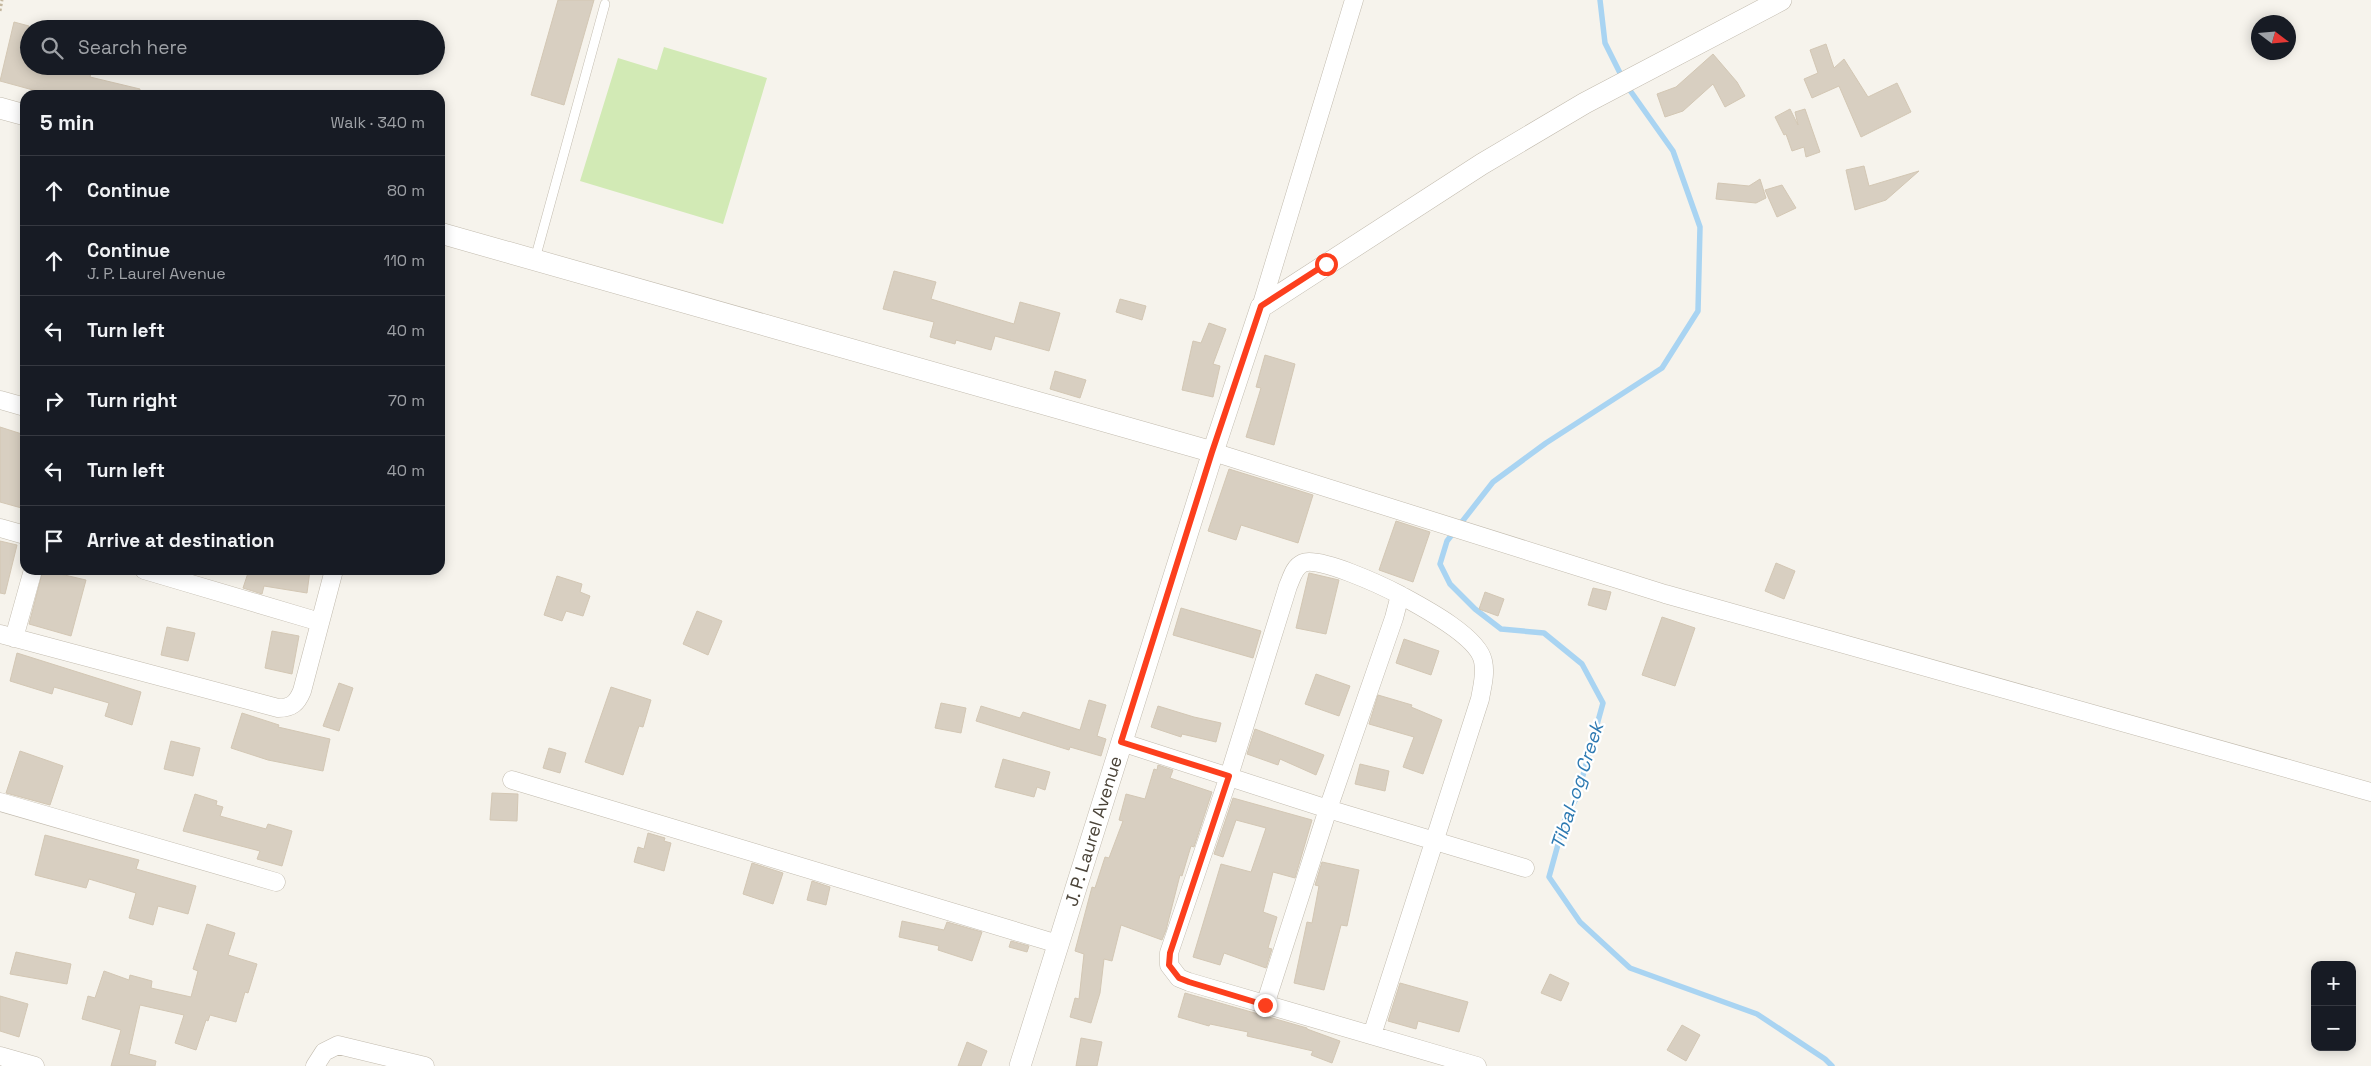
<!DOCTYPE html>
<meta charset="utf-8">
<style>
body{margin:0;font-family:"Space Grotesk",sans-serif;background:#20242c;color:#f1f3f6}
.controls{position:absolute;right:15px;bottom:15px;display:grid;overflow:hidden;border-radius:10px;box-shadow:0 2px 12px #0003}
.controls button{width:45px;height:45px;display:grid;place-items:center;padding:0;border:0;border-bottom:1px solid #363941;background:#171b24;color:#f1f3f6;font:25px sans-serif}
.compass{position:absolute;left:2251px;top:15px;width:45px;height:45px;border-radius:50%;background:#171b24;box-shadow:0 2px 12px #0003;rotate:106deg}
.stop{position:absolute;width:15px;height:15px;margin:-11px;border:4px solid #fc3f1d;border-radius:50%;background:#fff}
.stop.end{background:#fc3f1d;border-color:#fff;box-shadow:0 1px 5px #0008}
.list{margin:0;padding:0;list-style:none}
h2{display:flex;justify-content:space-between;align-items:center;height:65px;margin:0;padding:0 20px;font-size:21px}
h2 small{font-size:16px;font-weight:400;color:#9ea1a6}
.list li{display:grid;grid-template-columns:32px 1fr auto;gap:15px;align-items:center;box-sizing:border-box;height:70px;padding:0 20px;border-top:1px solid #363941}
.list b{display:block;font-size:19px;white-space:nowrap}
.list p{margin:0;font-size:16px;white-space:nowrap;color:#9ea1a6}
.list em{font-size:16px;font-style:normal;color:#9ea1a6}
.icon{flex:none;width:28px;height:28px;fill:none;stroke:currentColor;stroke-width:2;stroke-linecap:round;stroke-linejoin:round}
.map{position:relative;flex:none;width:2371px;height:1066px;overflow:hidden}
.search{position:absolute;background:#171b24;box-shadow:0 2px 12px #0003;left:20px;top:20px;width:425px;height:55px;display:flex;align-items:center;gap:12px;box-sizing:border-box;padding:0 18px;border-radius:28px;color:#9ea1a6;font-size:19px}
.panel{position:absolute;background:#171b24;box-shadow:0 2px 12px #0003;left:20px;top:90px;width:425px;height:485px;border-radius:15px}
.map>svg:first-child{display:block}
.green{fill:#d2eab5}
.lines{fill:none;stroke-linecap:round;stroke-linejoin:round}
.stream{stroke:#a9d4f2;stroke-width:5.5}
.building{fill:#d8cfc1;stroke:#d3c7b4}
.service-casing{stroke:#c2bbae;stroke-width:10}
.minor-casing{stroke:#c2bbae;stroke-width:19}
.tertiary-casing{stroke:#c2bbae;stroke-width:22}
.path{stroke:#c4b79f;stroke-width:3;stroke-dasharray:2.5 2.5;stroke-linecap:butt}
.service{stroke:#fff;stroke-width:9}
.minor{stroke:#fff;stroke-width:18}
.tertiary{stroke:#fff;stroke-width:21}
.route{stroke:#fc3f1d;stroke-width:6}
.labels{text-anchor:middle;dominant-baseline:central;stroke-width:4.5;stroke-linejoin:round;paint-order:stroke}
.street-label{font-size:18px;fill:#4b4439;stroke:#fff}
.water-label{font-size:19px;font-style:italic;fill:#2e7ab2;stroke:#fff}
</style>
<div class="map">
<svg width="2371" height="1066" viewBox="0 0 2371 1066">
<rect width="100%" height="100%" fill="#f6f3ec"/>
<path class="green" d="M 664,47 L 767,78 L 723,224 L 580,181 L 618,58 L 657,70 Z"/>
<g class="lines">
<path class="stream" d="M 1600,0 L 1605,43 L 1621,75
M 1629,89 L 1673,151 L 1700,227 L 1698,311 L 1662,368 L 1546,443 L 1493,482 L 1447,541 L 1440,564 L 1450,584 L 1475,609 L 1501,629 L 1544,633 L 1582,664 L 1603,703 L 1577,797 L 1565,819 L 1549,877 L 1580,922 L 1630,968 L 1757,1014 L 1825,1059 L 1832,1066"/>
</g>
<path class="building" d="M 558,0 L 594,0 L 564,105 L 531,95 Z
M 14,22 L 29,26 L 29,66 L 93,66 L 90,77 L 140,89 L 140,95 L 44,95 L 44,93 L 0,81 Z
M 1826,44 L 1834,68 L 1844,59 L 1868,97 L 1897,83 L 1911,112 L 1861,137 L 1839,86 L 1812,98 L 1804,79 L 1818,73 L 1810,50 Z
M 1713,54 L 1737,82 L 1745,96 L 1725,107 L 1713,84 L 1683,111 L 1665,117 L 1657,94 L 1676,87 Z
M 1790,109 L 1798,125 L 1795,112 L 1805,109 L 1820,152 L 1806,157 L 1804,147 L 1792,151 L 1786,134 L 1784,135 L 1775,117 Z
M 1864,166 L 1869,186 L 1919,171 L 1886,200 L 1855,210 L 1846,170 Z
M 1760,179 L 1766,198 L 1756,203 L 1716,199 L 1718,183 L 1749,186 Z
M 1782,185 L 1796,208 L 1777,217 L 1765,190 Z
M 894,271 L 936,282 L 931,299 L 1014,324 L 1020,302 L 1060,313 L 1049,351 L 995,336 L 991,350 L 956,340 L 955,344 L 930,337 L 934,322 L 883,309 Z
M 1120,299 L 1146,306 L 1142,320 L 1116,312 Z
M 1209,323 L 1226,329 L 1213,364 L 1220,366 L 1213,397 L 1182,390 L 1193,341 L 1201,343 Z
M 1265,355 L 1295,364 L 1274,445 L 1246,437 L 1261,388 L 1256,387 Z
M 1055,371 L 1086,380 L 1080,398 L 1050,389 Z
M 0,427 L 25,435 L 25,509 L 0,502 Z
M 1229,469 L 1313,495 L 1298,543 L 1241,525 L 1236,540 L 1208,531 Z
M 1396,521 L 1430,532 L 1413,582 L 1379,570 Z
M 0,541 L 17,545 L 5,594 L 0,593 Z
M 1776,563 L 1795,571 L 1784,599 L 1765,591 Z
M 43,570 L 86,580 L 71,636 L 29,624 Z
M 249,570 L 310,570 L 307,593 L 264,586 L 262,594 L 243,588 Z
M 1309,573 L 1339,580 L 1326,634 L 1296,628 Z
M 557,576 L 582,584 L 580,592 L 590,596 L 583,616 L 566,611 L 562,621 L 544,615 Z
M 1593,588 L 1611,592 L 1606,610 L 1588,605 Z
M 1485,592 L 1504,599 L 1498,616 L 1479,609 Z
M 1181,608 L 1261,631 L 1253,658 L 1173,635 Z
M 697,611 L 722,621 L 708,655 L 683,644 Z
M 1662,617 L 1695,628 L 1675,686 L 1642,675 Z
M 167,627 L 195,633 L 188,661 L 161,655 Z
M 272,631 L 299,636 L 292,674 L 265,668 Z
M 1404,639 L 1439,651 L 1431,675 L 1396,663 Z
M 17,653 L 141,692 L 132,725 L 105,716 L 109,703 L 54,687 L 52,694 L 10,681 Z
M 1316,674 L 1350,686 L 1339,716 L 1305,704 Z
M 339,683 L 353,688 L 339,731 L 323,726 Z
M 611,687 L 651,700 L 643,727 L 639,726 L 623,775 L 585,762 Z
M 1378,695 L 1412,705 L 1411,707 L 1442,720 L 1423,774 L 1403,767 L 1414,737 L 1369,724 Z
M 1089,700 L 1106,705 L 1097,736 L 1106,739 L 1101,756 L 1070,747 L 1069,750 L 976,721 L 981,706 L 1020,718 L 1023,712 L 1080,730 Z
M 941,703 L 966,708 L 961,733 L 935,728 Z
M 1158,706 L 1194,717 L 1221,723 L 1216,742 L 1182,734 L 1181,737 L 1151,727 Z
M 242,713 L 279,725 L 278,727 L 330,739 L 323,771 L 268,760 L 231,748 Z
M 1255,729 L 1324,755 L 1316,775 L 1280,759 L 1278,765 L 1247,754 Z
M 171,741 L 200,748 L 193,776 L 164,769 Z
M 549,748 L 566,753 L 560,773 L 543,768 Z
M 20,751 L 63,766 L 50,805 L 6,793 Z
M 1003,759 L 1050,772 L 1045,790 L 1037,787 L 1034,797 L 995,787 Z
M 1360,764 L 1389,771 L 1385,791 L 1355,784 Z
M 1158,765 L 1173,770 L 1170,778 L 1212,792 L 1194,847 L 1191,846 L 1182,876 L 1180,875 L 1166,930 L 1162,940 L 1121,925 L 1112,961 L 1104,959 L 1100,993 L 1091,1023 L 1070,1017 L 1075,998 L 1079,999 L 1084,954 L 1075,951 L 1092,887 L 1095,888 L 1105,857 L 1109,858 L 1123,821 L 1119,820 L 1126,794 L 1145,799 L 1154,769 L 1157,770 Z
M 492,793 L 518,794 L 517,821 L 490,820 Z
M 195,794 L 217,801 L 216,805 L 223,807 L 220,816 L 266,829 L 268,824 L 292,831 L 282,866 L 257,859 L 260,851 L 183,831 Z
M 1233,798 L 1312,820 L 1295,878 L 1273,872 L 1263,912 L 1277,917 L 1268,948 L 1272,949 L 1266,968 L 1224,953 L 1220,965 L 1193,957 L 1221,864 L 1251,872 L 1266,828 L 1236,820 L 1223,857 L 1214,854 Z
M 648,833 L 665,838 L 664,841 L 671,843 L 664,871 L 634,862 L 638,847 L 644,849 Z
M 45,835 L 139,860 L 136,869 L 196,886 L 188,914 L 158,906 L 153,925 L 129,918 L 136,893 L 89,879 L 86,888 L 35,875 Z
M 1322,862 L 1359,870 L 1347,926 L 1341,925 L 1324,990 L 1294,983 L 1307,922 L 1312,923 L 1319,886 L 1315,885 Z
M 752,863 L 783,873 L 773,904 L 743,894 Z
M 812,881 L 830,887 L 826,905 L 807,900 Z
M 902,921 L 944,930 L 947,922 L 982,932 L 972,961 L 938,950 L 939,946 L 899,937 Z
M 207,924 L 235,933 L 228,955 L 257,964 L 248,993 L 245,992 L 236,1022 L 210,1015 L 208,1021 L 206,1020 L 196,1050 L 175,1043 L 184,1015 L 140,1005 L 129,1054 L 156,1061 L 155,1066 L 111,1066 L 121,1030 L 82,1019 L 88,996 L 95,998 L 104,971 L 129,980 L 130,975 L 152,981 L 151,988 L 191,997 L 198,971 L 193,969 Z
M 1011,941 L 1029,946 L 1027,952 L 1009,947 Z
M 16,952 L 71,964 L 67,984 L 10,974 Z
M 1550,974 L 1569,983 L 1561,1001 L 1541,993 Z
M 1400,983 L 1468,1002 L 1459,1032 L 1418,1021 L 1416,1029 L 1388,1021 Z
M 1185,993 L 1307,1028 L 1307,1029 L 1340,1041 L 1332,1063 L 1311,1055 L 1313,1051 L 1247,1036 L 1248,1032 L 1210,1024 L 1209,1026 L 1178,1017 Z
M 0,996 L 28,1004 L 19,1037 L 0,1031 Z
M 1682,1025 L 1700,1035 L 1686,1061 L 1667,1050 Z
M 1081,1038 L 1102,1042 L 1097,1066 L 1076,1066 Z
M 967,1042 L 987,1051 L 981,1066 L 958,1066 Z"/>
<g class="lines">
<g class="service-casing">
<path id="service" d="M 535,259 L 605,4"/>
</g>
<g class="minor-casing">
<path id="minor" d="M 1261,307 L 1354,0
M 0,400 L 25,407
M 1213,452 L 1665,594 L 2371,792
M 0,528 L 25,535
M 144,570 L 320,622
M 0,634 L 278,708 C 292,708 297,703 302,691 L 334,570
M 14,638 L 33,570
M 1121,742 L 1328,809 L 1525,868
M 512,780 L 1058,944
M 0,802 L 276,882
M 1265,1005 L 1328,809 L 1394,618 L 1400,595 C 1383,586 1319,556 1303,563 C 1294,567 1292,577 1288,586 L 1229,776 L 1169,953 L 1169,965 L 1179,978 L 1189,982 L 1477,1066
M 1372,1035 L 1480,699 C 1482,687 1486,674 1483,661 C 1478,636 1422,607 1400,595
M 0,1056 L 35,1066
M 315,1066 L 324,1052 L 338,1045 L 425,1066"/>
</g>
<g class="tertiary-casing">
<path id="tertiary" d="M 0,108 L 25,115
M 440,233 L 1213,452
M 1020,1066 L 1213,452 L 1261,307 L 1482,164 L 1585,103 L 1781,0"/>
</g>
<path class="path" d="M 0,11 L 2,0"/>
<use href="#service" class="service"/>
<use href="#minor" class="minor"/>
<use href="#tertiary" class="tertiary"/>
</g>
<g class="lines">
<path class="route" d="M 1265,1005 L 1189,982 L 1179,978 L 1169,965 L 1170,953 L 1229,776 L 1121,742 L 1212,452 L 1261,306 L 1326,264"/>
</g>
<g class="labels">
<g class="street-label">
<text transform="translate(1093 831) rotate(-73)">J. P. Laurel Avenue</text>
</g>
<g class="water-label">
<text transform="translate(1577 786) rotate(-72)">Tibal-og Creek</text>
</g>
</g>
</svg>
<div class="controls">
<button>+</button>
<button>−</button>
</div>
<svg class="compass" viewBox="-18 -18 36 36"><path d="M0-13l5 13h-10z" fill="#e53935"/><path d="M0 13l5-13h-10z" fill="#9ea1a6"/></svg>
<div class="stop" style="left:1326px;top:264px"></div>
<div class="stop end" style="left:1265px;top:1005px"></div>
<div class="search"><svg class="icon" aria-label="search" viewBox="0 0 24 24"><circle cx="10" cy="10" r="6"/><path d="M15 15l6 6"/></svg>Search here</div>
<section class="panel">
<h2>5 min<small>Walk · 340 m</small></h2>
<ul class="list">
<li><svg class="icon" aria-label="ahead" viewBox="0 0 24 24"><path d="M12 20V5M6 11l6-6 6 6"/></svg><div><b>Continue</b></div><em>80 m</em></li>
<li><svg class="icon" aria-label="ahead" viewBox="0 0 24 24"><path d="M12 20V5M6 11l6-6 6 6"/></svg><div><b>Continue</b><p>J. P. Laurel Avenue</p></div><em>110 m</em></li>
<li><svg class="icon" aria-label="left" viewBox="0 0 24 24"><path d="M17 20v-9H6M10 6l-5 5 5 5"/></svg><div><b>Turn left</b></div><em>40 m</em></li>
<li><svg class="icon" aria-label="right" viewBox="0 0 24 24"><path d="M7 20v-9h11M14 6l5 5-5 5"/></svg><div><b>Turn right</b></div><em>70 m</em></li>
<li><svg class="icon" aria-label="left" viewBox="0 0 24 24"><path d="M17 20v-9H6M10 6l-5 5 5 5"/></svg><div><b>Turn left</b></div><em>40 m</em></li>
<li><svg class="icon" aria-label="arrive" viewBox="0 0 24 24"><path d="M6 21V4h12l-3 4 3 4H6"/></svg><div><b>Arrive at destination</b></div></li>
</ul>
</section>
</div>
